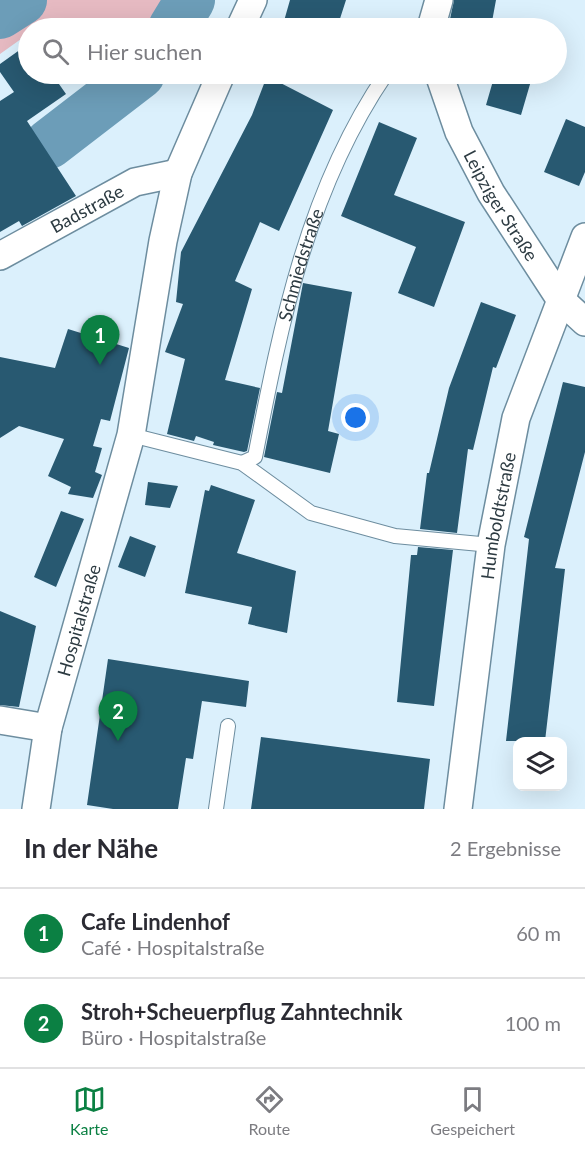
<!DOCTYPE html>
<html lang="de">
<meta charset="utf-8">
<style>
body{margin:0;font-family:Lato,sans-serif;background:#f2f2f3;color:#2b2b33}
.controls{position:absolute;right:18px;bottom:18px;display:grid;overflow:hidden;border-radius:12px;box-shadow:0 6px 24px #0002}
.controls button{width:54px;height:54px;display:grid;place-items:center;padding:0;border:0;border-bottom:2px solid #e1e1e2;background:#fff;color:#2b2b33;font:30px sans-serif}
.you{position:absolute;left:356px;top:418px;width:21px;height:21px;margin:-15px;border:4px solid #fff;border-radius:50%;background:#1a73e8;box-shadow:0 0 0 9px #1a73e833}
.badge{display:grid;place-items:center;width:39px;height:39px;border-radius:50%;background:#0b8043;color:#fff;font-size:20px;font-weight:700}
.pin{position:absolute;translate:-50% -50px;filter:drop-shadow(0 2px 3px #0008)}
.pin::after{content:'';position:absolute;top:32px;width:21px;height:18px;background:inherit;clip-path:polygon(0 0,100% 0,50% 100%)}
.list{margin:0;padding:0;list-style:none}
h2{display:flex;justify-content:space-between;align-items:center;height:78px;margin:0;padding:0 24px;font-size:26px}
h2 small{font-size:20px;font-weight:400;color:#7c7c81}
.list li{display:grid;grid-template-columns:39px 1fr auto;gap:18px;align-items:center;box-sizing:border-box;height:90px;padding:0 24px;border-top:2px solid #e1e1e2}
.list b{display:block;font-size:22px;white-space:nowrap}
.list p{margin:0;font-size:20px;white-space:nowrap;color:#7c7c81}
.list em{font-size:20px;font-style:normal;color:#7c7c81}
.icon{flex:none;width:33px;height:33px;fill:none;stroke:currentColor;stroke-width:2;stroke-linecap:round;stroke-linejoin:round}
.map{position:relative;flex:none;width:585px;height:809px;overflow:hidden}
.search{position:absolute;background:#fff;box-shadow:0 6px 24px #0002;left:18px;right:18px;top:18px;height:66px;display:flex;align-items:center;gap:15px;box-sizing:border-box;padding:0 21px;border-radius:33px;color:#7c7c81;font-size:22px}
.sheet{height:258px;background:#fff}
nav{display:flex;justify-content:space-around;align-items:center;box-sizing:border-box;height:84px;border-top:2px solid #e1e1e2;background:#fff;font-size:16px;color:#7c7c81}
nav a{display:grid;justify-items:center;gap:3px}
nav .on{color:#0b8043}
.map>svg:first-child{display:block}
.green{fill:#e6bac2}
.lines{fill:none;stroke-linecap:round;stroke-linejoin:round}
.river{stroke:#6c9db8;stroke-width:50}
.building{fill:#285971}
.lane-casing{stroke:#6d8d9f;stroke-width:16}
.street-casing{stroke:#6d8d9f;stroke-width:30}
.lane{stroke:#fff;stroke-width:14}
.street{stroke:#fff;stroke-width:27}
.labels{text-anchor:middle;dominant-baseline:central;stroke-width:6;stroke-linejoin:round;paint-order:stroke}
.street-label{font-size:18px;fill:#2d3b42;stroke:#f4fbff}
</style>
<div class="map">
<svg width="585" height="809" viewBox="0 0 585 809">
<rect width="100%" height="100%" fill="#dbf0fc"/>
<path class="green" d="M 47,0 L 170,0 L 154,28 L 57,28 L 50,19 L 36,28 L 28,28 L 28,34 L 0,54 L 0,28 Z"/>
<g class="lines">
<path class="river" d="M 0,14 L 22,0
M 173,28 L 190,0
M 49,144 L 140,74"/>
</g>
<path class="building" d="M 290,0 L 346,0 L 337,28 L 282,28 Z
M 454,0 L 496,0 L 491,27 L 450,19 Z
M 28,44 L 28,74 L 52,74 L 66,94 L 27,121 L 76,196 L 22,226 L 19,221 L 0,232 L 0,101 L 14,92 L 0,72 L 0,64 Z
M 495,74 L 533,74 L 521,115 L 486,105 Z
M 267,76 L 333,110 L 279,231 L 260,222 L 235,281 L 252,289 L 225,380 L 260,388 L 247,451 L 244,452 L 213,445 L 214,442 L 196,436 L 194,441 L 167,434 L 185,359 L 165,352 L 183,304 L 176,302 L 181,252 L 252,115 Z
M 566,119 L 585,127 L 585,172 L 579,186 L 544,172 Z
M 379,122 L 417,138 L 394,195 L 465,222 L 434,307 L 398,293 L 416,247 L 341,216 Z
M 303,283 L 352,292 L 328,431 L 339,434 L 330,473 L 264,457 L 277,392 L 282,393 Z
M 481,302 L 516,315 L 496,368 L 493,367 L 473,450 L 468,449 L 457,533 L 420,529 L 427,473 L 429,473 L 449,388 Z
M 68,329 L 129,348 L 110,421 L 101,419 L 93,446 L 102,448 L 95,472 L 102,475 L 93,498 L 68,494 L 71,487 L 48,476 L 64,439 L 19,426 L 0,438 L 0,357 L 55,368 Z
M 563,382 L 585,387 L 585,452 L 555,568 L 565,569 L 545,741 L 506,741 L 529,539 L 524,537 Z
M 148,482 L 178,486 L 170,508 L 145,505 Z
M 211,485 L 255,500 L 237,553 L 296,571 L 287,633 L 248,624 L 252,607 L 185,593 L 205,490 L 209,491 Z
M 61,511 L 84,519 L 56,587 L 34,577 Z
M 130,536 L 156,546 L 145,577 L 118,567 Z
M 418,547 L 453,550 L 434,706 L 397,702 L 411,555 L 417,555 Z
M 0,611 L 36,626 L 19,707 L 0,705 Z
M 108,659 L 249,681 L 246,707 L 202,701 L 193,759 L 186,758 L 178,809 L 113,809 L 87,805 Z
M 261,737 L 430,759 L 424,809 L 251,809 Z"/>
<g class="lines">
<g class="lane-casing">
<g id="lane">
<path d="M 131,435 L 242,463 L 311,513 L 395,536 L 491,545"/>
<path id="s1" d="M 242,463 L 255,457 C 281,323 308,188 386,74"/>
<path d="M 216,809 L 228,726"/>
</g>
</g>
<g class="street-casing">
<g id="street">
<path d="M 240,28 L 253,0"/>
<path d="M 431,28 L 439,0"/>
<path id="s2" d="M 439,74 L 459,132 L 491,193 L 560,299 L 585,322"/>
<path id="s3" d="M 0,256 L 135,182 L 178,173"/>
<path d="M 0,720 L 48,728"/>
<path id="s4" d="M 36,809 L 48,728 L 131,435 L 163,241 L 178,173 L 221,74"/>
<path id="s5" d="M 458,809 L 491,545 L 516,418 L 585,237"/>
</g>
</g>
<use href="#lane" class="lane"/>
<use href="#street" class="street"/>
</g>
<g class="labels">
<g class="street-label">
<text stroke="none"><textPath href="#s2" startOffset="146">Leipziger Straße</textPath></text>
<text stroke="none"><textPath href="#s3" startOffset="99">Badstraße</textPath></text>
<text stroke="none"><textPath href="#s1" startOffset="212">Schmiedstraße</textPath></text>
<text stroke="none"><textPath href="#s5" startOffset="296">Humboldtstraße</textPath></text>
<text stroke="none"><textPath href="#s4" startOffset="194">Hospitalstraße</textPath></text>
</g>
</g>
</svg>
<div class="controls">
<button><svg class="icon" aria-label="layers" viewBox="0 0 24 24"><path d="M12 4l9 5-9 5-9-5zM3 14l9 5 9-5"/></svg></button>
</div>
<div class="you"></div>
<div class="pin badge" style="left:100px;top:365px">1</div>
<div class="pin badge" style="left:118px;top:741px">2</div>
<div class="search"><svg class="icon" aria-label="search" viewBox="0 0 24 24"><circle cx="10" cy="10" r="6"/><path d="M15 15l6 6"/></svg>Hier suchen</div>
</div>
<section class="sheet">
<h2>In der Nähe<small>2 Ergebnisse</small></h2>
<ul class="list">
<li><span class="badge">1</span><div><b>Cafe Lindenhof</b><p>Café · Hospitalstraße</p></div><em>60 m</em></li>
<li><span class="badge">2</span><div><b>Stroh+Scheuerpflug Zahntechnik</b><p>Büro · Hospitalstraße</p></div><em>100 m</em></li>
</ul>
</section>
<nav>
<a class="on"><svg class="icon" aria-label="map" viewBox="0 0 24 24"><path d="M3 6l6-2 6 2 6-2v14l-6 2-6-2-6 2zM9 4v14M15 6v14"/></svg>Karte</a>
<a><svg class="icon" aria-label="directions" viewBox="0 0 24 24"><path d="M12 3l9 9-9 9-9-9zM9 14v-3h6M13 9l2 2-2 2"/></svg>Route</a>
<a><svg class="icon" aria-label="saved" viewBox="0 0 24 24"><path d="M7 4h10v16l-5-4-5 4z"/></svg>Gespeichert</a>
</nav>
